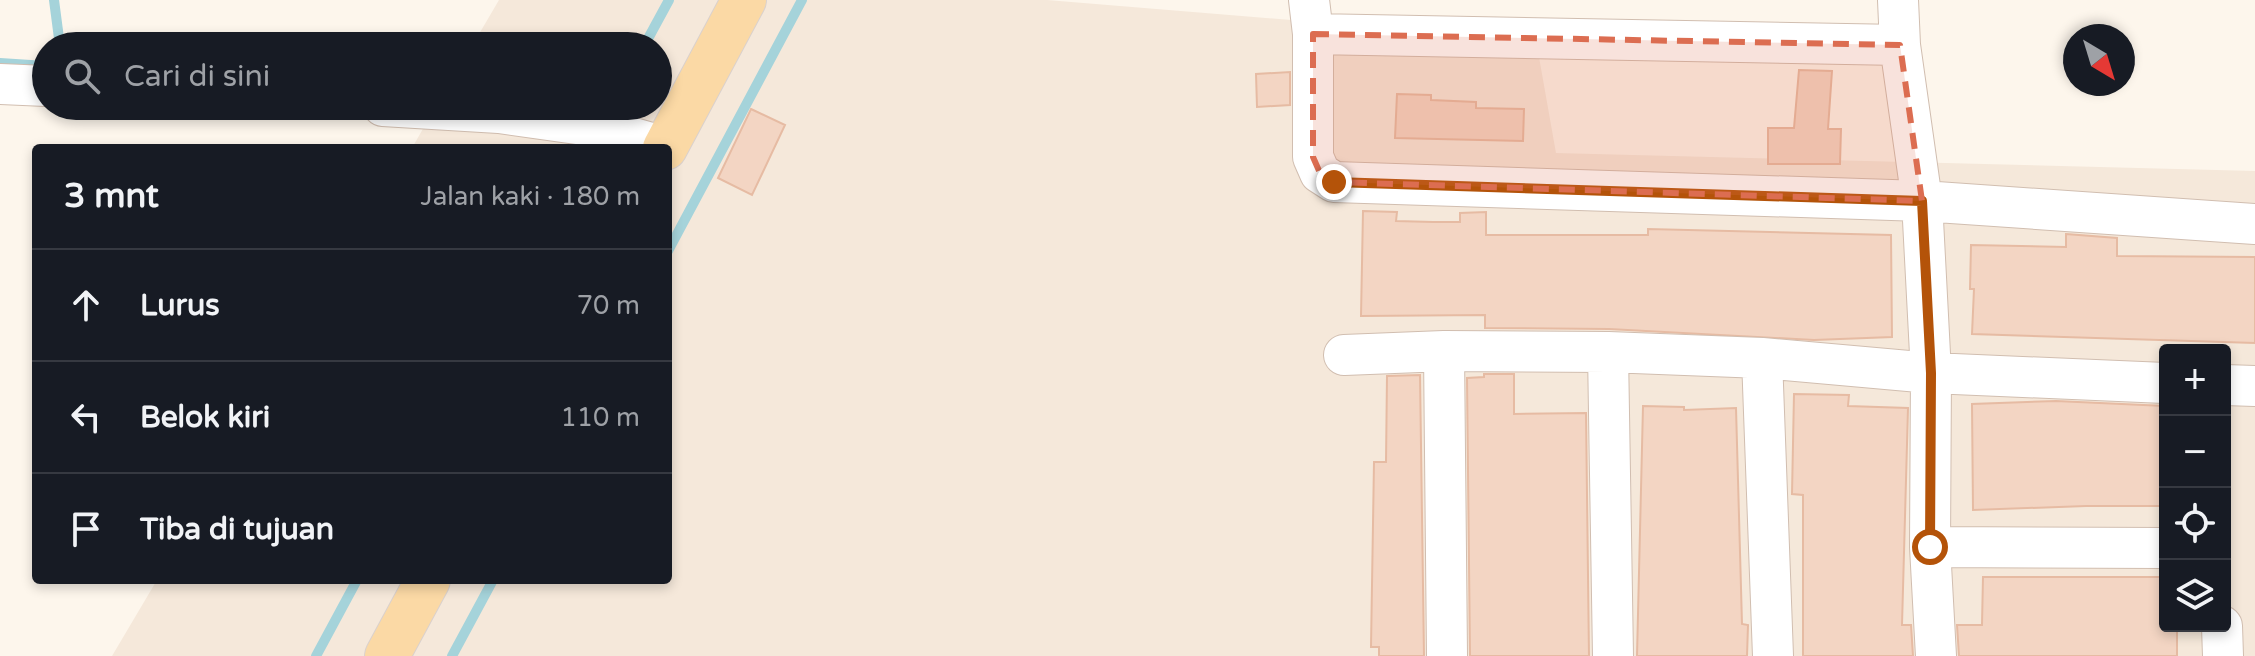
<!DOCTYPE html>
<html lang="id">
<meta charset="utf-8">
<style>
body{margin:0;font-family:"Varela Round",sans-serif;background:#242831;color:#f1f3f6}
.controls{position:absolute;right:24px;bottom:24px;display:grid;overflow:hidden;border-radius:8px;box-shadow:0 4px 12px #0003}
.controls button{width:72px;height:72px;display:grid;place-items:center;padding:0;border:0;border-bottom:2px solid #363941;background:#171b24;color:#f1f3f6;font:40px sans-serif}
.compass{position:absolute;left:2063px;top:24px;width:72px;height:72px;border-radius:50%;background:#171b24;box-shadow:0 4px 12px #0003;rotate:142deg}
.stop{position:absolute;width:24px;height:24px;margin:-18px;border:6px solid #b45309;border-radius:50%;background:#fff}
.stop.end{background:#b45309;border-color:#fff;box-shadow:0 2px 8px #0008}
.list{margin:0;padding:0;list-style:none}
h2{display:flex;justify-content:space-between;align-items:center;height:104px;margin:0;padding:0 32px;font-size:34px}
h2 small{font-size:26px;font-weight:400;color:#9ea1a6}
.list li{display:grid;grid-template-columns:52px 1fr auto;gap:24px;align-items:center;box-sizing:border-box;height:112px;padding:0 32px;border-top:2px solid #363941}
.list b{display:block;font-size:30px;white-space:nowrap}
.list em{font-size:26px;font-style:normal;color:#9ea1a6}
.icon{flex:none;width:44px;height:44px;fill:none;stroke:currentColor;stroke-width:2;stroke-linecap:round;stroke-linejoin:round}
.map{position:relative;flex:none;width:2255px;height:656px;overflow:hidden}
.search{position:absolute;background:#171b24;box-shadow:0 4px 12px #0003;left:32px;top:32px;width:640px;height:88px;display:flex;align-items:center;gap:20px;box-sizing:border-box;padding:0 28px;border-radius:44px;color:#9ea1a6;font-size:30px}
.panel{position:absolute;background:#171b24;box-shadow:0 4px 12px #0003;left:32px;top:144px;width:640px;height:440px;border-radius:8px}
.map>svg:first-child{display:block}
.residential{fill:#f5e8da;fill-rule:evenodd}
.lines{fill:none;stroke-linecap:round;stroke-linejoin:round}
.stream{stroke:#a5d3da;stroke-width:10}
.building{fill:#f3d5c3;stroke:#e6bba3;stroke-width:2}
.street-casing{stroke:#d1beb0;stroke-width:42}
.primary-casing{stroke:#dad1cd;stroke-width:46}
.street{stroke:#fff;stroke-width:40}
.primary{stroke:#fbd9a5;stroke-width:44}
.route{stroke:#b45309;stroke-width:10}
.marked{fill:#dc6d51;fill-opacity:0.2;stroke:#dc6d51;stroke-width:6;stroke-dasharray:16 10;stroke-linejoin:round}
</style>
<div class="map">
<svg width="2255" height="656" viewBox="0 0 2255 656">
<rect width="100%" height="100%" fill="#fdf6ec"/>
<path class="residential" d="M 499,0 L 1047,0 L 1536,40 L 1556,153 L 2255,171 L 2255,656 L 112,656 L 157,580 L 668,580 L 668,148 L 412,148 L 436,106 L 658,106 L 658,46 L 472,46 ZM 2165,350 L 2225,350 L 2225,626 L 2165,626 Z"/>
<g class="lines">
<path class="stream" d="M 54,0 L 60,46
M 644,46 L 669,0
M 0,63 L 46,66
M 668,251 L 802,0
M 316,656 L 357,580
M 452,656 L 493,580"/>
</g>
<path class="building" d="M 1799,70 L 1832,71 L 1828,129 L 1841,129 L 1840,164 L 1768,164 L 1768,128 L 1794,128 Z
M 1290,72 L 1290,105 L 1257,107 L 1256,74 Z
M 1397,94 L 1431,95 L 1431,100 L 1476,102 L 1476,108 L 1524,109 L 1523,141 L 1395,138 Z
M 751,109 L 785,125 L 752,195 L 718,178 Z
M 1363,211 L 1397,212 L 1396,221 L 1433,222 L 1460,222 L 1460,213 L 1486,212 L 1486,235 L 1648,235 L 1648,229 L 1891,235 L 1892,337 L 1814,340 L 1609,329 L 1485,328 L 1485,315 L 1361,316 Z
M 2066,234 L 2117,238 L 2117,256 L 2255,257 L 2255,343 L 1972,334 L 1974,289 L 1970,289 L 1971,245 L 2066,247 Z
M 1484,374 L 1514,374 L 1514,414 L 1586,413 L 1589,656 L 1470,656 L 1467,378 L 1484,377 Z
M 1420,375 L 1424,656 L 1379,656 L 1379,647 L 1371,647 L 1374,462 L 1386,462 L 1387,376 Z
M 1794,394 L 1849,395 L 1848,406 L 1908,408 L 1902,625 L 1911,625 L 1913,656 L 1803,656 L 1803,495 L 1792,494 Z
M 2056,401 L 2165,406 L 2165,506 L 2086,506 L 1973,510 L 1972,404 Z
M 1643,406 L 1684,407 L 1684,410 L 1736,408 L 1742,624 L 1748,625 L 1747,656 L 1637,656 Z
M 1983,577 L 2165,577 L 2165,626 L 2177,626 L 2177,656 L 1959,656 L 1957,625 L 1982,625 Z"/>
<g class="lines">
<g class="street-casing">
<path id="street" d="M 1309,0 L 1313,34 L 1313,157 L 1320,173 L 1334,182 L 1922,201 L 2255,224
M 1898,0 L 1900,45 L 1922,201 L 1931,373 L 1930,547 L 1936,656
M 1313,34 L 1900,45
M 0,84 L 46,86
M 383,106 L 499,113 L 591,126 L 665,147
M 1444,351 L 1447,656
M 1608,352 L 1613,656
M 1344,355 L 1444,351 L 1608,352 L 1762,358 L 1931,373 L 2165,383
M 1762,358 L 1773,656
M 2225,385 L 2255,386
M 1930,547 L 2165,548
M 2222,626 L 2223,656"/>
</g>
<g class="primary-casing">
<path id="primary" d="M 665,148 L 744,0
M 387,656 L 428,580"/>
</g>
<use href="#street" class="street"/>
<use href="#primary" class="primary"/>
</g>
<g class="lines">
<path class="route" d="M 1334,182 L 1922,201 L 1931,373 L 1930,547"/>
</g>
<path class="marked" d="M 1313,34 L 1900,45 L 1922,201 L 1334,182 L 1320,173 L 1313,157 Z"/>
</svg>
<div class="controls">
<button>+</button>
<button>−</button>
<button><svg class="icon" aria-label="locate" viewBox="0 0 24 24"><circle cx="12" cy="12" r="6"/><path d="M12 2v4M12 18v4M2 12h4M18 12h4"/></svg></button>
<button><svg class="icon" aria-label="layers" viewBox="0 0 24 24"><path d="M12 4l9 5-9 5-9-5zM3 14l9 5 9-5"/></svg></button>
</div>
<svg class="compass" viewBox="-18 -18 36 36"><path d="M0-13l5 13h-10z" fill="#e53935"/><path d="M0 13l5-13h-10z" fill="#9ea1a6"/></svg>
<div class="stop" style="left:1930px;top:547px"></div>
<div class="stop end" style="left:1334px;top:182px"></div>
<div class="search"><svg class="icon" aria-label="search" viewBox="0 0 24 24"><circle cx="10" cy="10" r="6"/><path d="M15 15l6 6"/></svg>Cari di sini</div>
<section class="panel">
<h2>3 mnt<small>Jalan kaki · 180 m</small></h2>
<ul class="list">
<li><svg class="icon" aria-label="ahead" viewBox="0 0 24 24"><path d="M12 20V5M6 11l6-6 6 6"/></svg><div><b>Lurus</b></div><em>70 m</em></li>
<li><svg class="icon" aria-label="left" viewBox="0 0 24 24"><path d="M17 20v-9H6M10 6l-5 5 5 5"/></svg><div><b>Belok kiri</b></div><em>110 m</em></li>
<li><svg class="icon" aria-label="arrive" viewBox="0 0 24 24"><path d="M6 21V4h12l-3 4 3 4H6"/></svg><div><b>Tiba di tujuan</b></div></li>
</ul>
</section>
</div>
